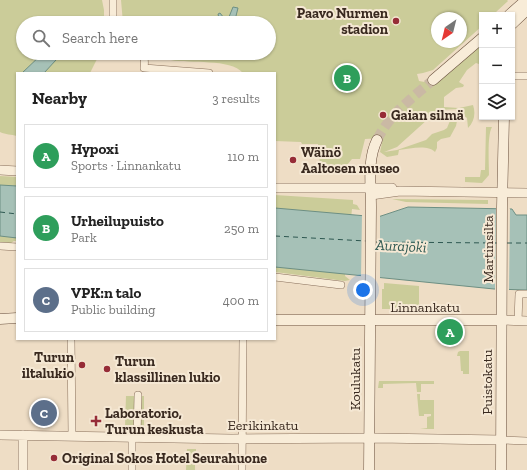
<!DOCTYPE html>
<meta charset="utf-8">
<style>
body{margin:0;font-family:"Zilla Slab",serif;background:#f2f2f2;color:#222}
.controls{position:absolute;right:12px;top:12px;display:grid;overflow:hidden;border-radius:0px;box-shadow:0 1px 3px #0004}
.controls button{width:36px;height:36px;display:grid;place-items:center;padding:0;border:0;border-bottom:1px solid #e0e0e0;background:#fff;color:#222;font:20px sans-serif}
.compass{position:absolute;left:431px;top:12px;width:36px;height:36px;border-radius:50%;background:#fff;box-shadow:0 1px 3px #0004;rotate:215deg}
.you{position:absolute;left:363px;top:290px;width:14px;height:14px;margin:-10px;border:3px solid #fff;border-radius:50%;background:#1a73e8;box-shadow:0 0 0 6px #1a73e833}
.badge{display:grid;place-items:center;width:26px;height:26px;border-radius:50%;background:#0f766e;color:#fff;font-size:13px;font-weight:700}
.pin{position:absolute;translate:-50% -50%;border:2px solid #fff;box-shadow:0 1px 4px #0006}
.list{margin:0;padding:0;list-style:none}
h2{display:flex;justify-content:space-between;align-items:center;height:52px;margin:0;padding:0 16px;font-size:17px}
h2 small{font-size:13px;font-weight:400;color:#767676}
.list li{display:grid;grid-template-columns:26px 1fr auto;gap:12px;align-items:center;box-sizing:border-box;height:64px;margin:0 8px 8px;padding:0 8px;border:1px solid #e0e0e0;border-radius:0px}
.list b{display:block;font-size:15px;white-space:nowrap}
.list p{margin:0;font-size:13px;white-space:nowrap;color:#767676}
.list em{font-size:13px;font-style:normal;color:#767676}
.icon{flex:none;width:22px;height:22px;fill:none;stroke:currentColor;stroke-width:2;stroke-linecap:round;stroke-linejoin:round}
.map{position:relative;flex:none;width:527px;height:470px;overflow:hidden}
.search{position:absolute;background:#fff;box-shadow:0 1px 3px #0004;left:16px;top:16px;width:260px;height:44px;display:flex;align-items:center;gap:10px;box-sizing:border-box;padding:0 14px;border-radius:22px;color:#767676;font-size:15px}
.panel{position:absolute;background:#fff;box-shadow:0 1px 3px #0004;left:16px;top:72px;width:260px;height:268px;border-radius:0px}
.map>svg:first-child{display:block}
.green{fill:#cbcc99;fill-rule:evenodd}
.water{fill:#a6c1b7;stroke:#6d8f83}
.pier{fill:#eeddc5}
.lines{fill:none;stroke-linecap:round;stroke-linejoin:round}
.ferry{stroke:#2e5851;stroke-width:1;stroke-dasharray:5 4;stroke-linecap:butt}
.secondary-tunnel{stroke:#cab9a4;stroke-width:10;stroke-dasharray:10 5;stroke-linecap:butt}
.minor-casing{stroke:#886f5b;stroke-width:8}
.tertiary-casing{stroke:#886f5b;stroke-width:10}
.secondary-casing{stroke:#6a503e;stroke-width:11}
.minor{stroke:#f8ecd8;stroke-width:7}
.tertiary{stroke:#f8ecd8;stroke-width:9}
.secondary{stroke:#f8ecd8;stroke-width:10}
.poi-dot{fill:#962c37;stroke:#f5e8d4;stroke-width:1.5}
.labels{text-anchor:middle;dominant-baseline:central;stroke-width:4;stroke-linejoin:round;paint-order:stroke}
.poi-label{font-size:14px;font-weight:bold;fill:#39291f;stroke:#f5e8d4;text-anchor:start}
.street-label{font-size:14px;fill:#39291f;stroke:#f5e8d4}
.water-label{font-size:15px;font-style:italic;fill:#2e5851;stroke:#f5e8d4}
</style>
<div class="map">
<svg width="527" height="470" viewBox="0 0 527 470">
<rect width="100%" height="100%" fill="#eeddc5"/>
<path class="green" d="M 0,0 L 102,0 L 104,10 L 104,23 L 23,23 L 23,53 L 100,53 L 90,73 L 17,73 L 17,136 C 11,134 6,135 0,132 Z
M 121,0 L 507,0 L 508,1 L 496,12 L 492,13 L 492,15 L 482,15 L 482,26 L 433,70 L 423,73 L 417,74 L 419,81 L 436,84 L 439,80 L 482,43 L 482,65 L 476,63 L 467,70 L 459,82 L 464,85 L 463,87 L 456,88 L 444,97 L 444,107 L 459,108 L 473,105 C 476,114 474,122 468,128 L 467,118 L 463,115 L 458,116 L 456,126 L 450,137 L 441,139 L 437,142 L 437,148 L 435,152 C 427,144 410,149 399,150 L 398,155 L 387,157 L 380,152 L 383,138 L 365,139 L 360,159 L 352,159 L 347,165 L 328,166 L 320,164 L 318,144 L 302,144 L 301,142 L 275,141 L 275,73 L 243,73 C 230,58 190,64 171,60 C 167,59 162,55 158,53 L 269,53 L 269,23 L 123,23 ZM 437,18 L 461,18 L 461,42 L 437,42 ZM 459,109 L 458,112 L 452,116 L 447,128 L 444,130 L 432,134 L 426,140 L 397,150 L 384,152 L 397,147 L 438,110 Z
M 486,127 L 492,127 C 487,135 489,164 489,175 L 482,183 L 465,182 L 465,177 L 480,177 L 481,170 L 485,170 Z
M 0,176 L 17,177 L 17,241 L 14,241 L 11,243 L 0,242 Z
M 275,195 L 353,200 L 353,204 L 357,205 L 360,210 L 352,209 L 345,276 L 350,280 L 345,281 L 275,272 Z
M 392,199 L 484,200 L 488,200 L 488,204 L 406,202 Z
M 384,283 L 419,286 L 419,304 L 424,305 L 424,309 L 382,309 L 382,289 L 384,289 Z
M 460,351 L 469,351 L 469,374 L 463,374 L 463,371 L 461,371 L 460,356 L 457,356 L 458,352 Z
M 379,381 L 434,381 L 434,384 L 421,384 L 421,392 L 417,392 L 416,383 L 383,384 L 383,388 L 378,388 Z
M 417,394 L 420,394 L 420,400 L 434,400 L 434,429 L 420,429 L 427,428 L 427,417 L 431,416 L 431,414 L 424,414 L 424,416 L 419,416 Z
M 126,396 L 144,396 L 144,426 L 125,426 Z
M 187,449 L 196,449 L 196,457 L 191,458 L 191,464 L 195,465 L 195,470 L 186,470 Z"/>
<path class="water" d="M 233,7 L 238,8 L 236,16 L 239,23 L 220,23 L 218,14 L 220,13 L 224,18 L 229,17 Z
M 43,53 L 49,53 L 56,60 L 44,73 L 22,73 Z
M 0,185 L 17,186 L 17,238 L 0,236 Z
M 408,207 L 512,209 L 516,215 L 527,215 L 527,290 L 494,289 L 275,267 L 275,208 L 378,217 Z"/>
<path class="pier" d="M 496,207 L 509,207 L 510,209 L 509,291 L 495,291 Z
M 362,213 L 380,214 L 380,279 L 361,278 Z"/>
<g class="lines">
<path class="ferry" d="M 0,212 L 17,214
M 275,236 L 366,241
M 375,242 L 498,243
M 507,243 L 527,243"/>
<path class="secondary-tunnel" d="M 377,140 C 389,115 413,97 433,80"/>
<g class="minor-casing">
<path id="minor" d="M 113,0 L 113,23
M 139,53 C 145,57 145,61 144,68 L 209,73
M 512,76 L 527,76
M 0,246 L 17,247
M 275,277 L 341,285
M 518,321 L 519,294 L 527,294
M 71,339 L 72,436
M 137,438 L 138,395
M 501,440 L 527,441
M 132,470 L 132,438
M 242,470 L 243,339"/>
</g>
<g class="tertiary-casing">
<path id="tertiary" d="M 0,170 L 17,171
M 275,188 L 392,188
M 371,195 L 400,191 L 527,193
M 501,320 L 527,321
M 0,435 L 231,439 L 377,438 L 501,440
M 23,470 L 23,435"/>
</g>
<g class="secondary-casing">
<path id="secondary" d="M 509,15 L 526,0
M 512,24 L 527,10
M 433,80 L 482,38
M 0,319 L 17,318
M 275,320 L 501,320
M 369,470 L 371,207 C 371,185 367,160 377,140
M 501,470 L 502,207 L 504,117"/>
</g>
<use href="#minor" class="minor"/>
<use href="#tertiary" class="tertiary"/>
<use href="#secondary" class="secondary"/>
</g>
<g class="poi-dot">
<circle cx="396" cy="21" r="4"/>
<circle cx="383" cy="115" r="4"/>
<circle cx="293" cy="160" r="4"/>
<circle cx="82" cy="365" r="4"/>
<circle cx="107" cy="369" r="4"/>
<path d="M94 415h4v4h4v4h-4v4h-4v-4h-4v-4h4z"/>
<circle cx="54" cy="458" r="4"/>
</g>
<g class="labels">
<g class="poi-label">
<text x="388" y="13" text-anchor="end">Paavo Nurmen<tspan x="388" dy="16">stadion</tspan></text>
<text x="391" y="115">Gaian silmä</text>
<text x="301" y="152">Wäinö<tspan x="301" dy="16">Aaltosen museo</tspan></text>
<text x="74" y="357" text-anchor="end">Turun<tspan x="74" dy="16">iltalukio</tspan></text>
<text x="115" y="361">Turun<tspan x="115" dy="16">klassillinen lukio</tspan></text>
<text x="105" y="413">Laboratorio,<tspan x="105" dy="16">Turun keskusta</tspan></text>
<text x="62" y="458">Original Sokos Hotel Seurahuone</text>
</g>
<g class="street-label">
<text transform="translate(488 249) rotate(-90)">Martinsilta</text>
<text x="425" y="307">Linnankatu</text>
<text transform="translate(355 379) rotate(-90)">Koulukatu</text>
<text transform="translate(487 382) rotate(-90)">Puistokatu</text>
<text x="263" y="425">Eerikinkatu</text>
</g>
<g class="water-label">
<text transform="translate(401 246) rotate(3)">Aurajoki</text>
</g>
</g>
</svg>
<div class="controls">
<button>+</button>
<button>−</button>
<button><svg class="icon" aria-label="layers" viewBox="0 0 24 24"><path d="M12 4l9 5-9 5-9-5zM3 14l9 5 9-5"/></svg></button>
</div>
<svg class="compass" viewBox="-18 -18 36 36"><path d="M0-13l5 13h-10z" fill="#e53935"/><path d="M0 13l5-13h-10z" fill="#767676"/></svg>
<div class="you"></div>
<div class="pin badge" style="left:450px;top:332px;background:#2e9e5b">A</div>
<div class="pin badge" style="left:347px;top:78px;background:#2e9e5b">B</div>
<div class="pin badge" style="left:44px;top:413px;background:#5c6f8a">C</div>
<div class="search"><svg class="icon" aria-label="search" viewBox="0 0 24 24"><circle cx="10" cy="10" r="6"/><path d="M15 15l6 6"/></svg>Search here</div>
<section class="panel">
<h2>Nearby<small>3 results</small></h2>
<ul class="list">
<li><span class="badge" style="background:#2e9e5b">A</span><div><b>Hypoxi</b><p>Sports · Linnankatu</p></div><em>110 m</em></li>
<li><span class="badge" style="background:#2e9e5b">B</span><div><b>Urheilupuisto</b><p>Park</p></div><em>250 m</em></li>
<li><span class="badge" style="background:#5c6f8a">C</span><div><b>VPK:n talo</b><p>Public building</p></div><em>400 m</em></li>
</ul>
</section>
</div>
